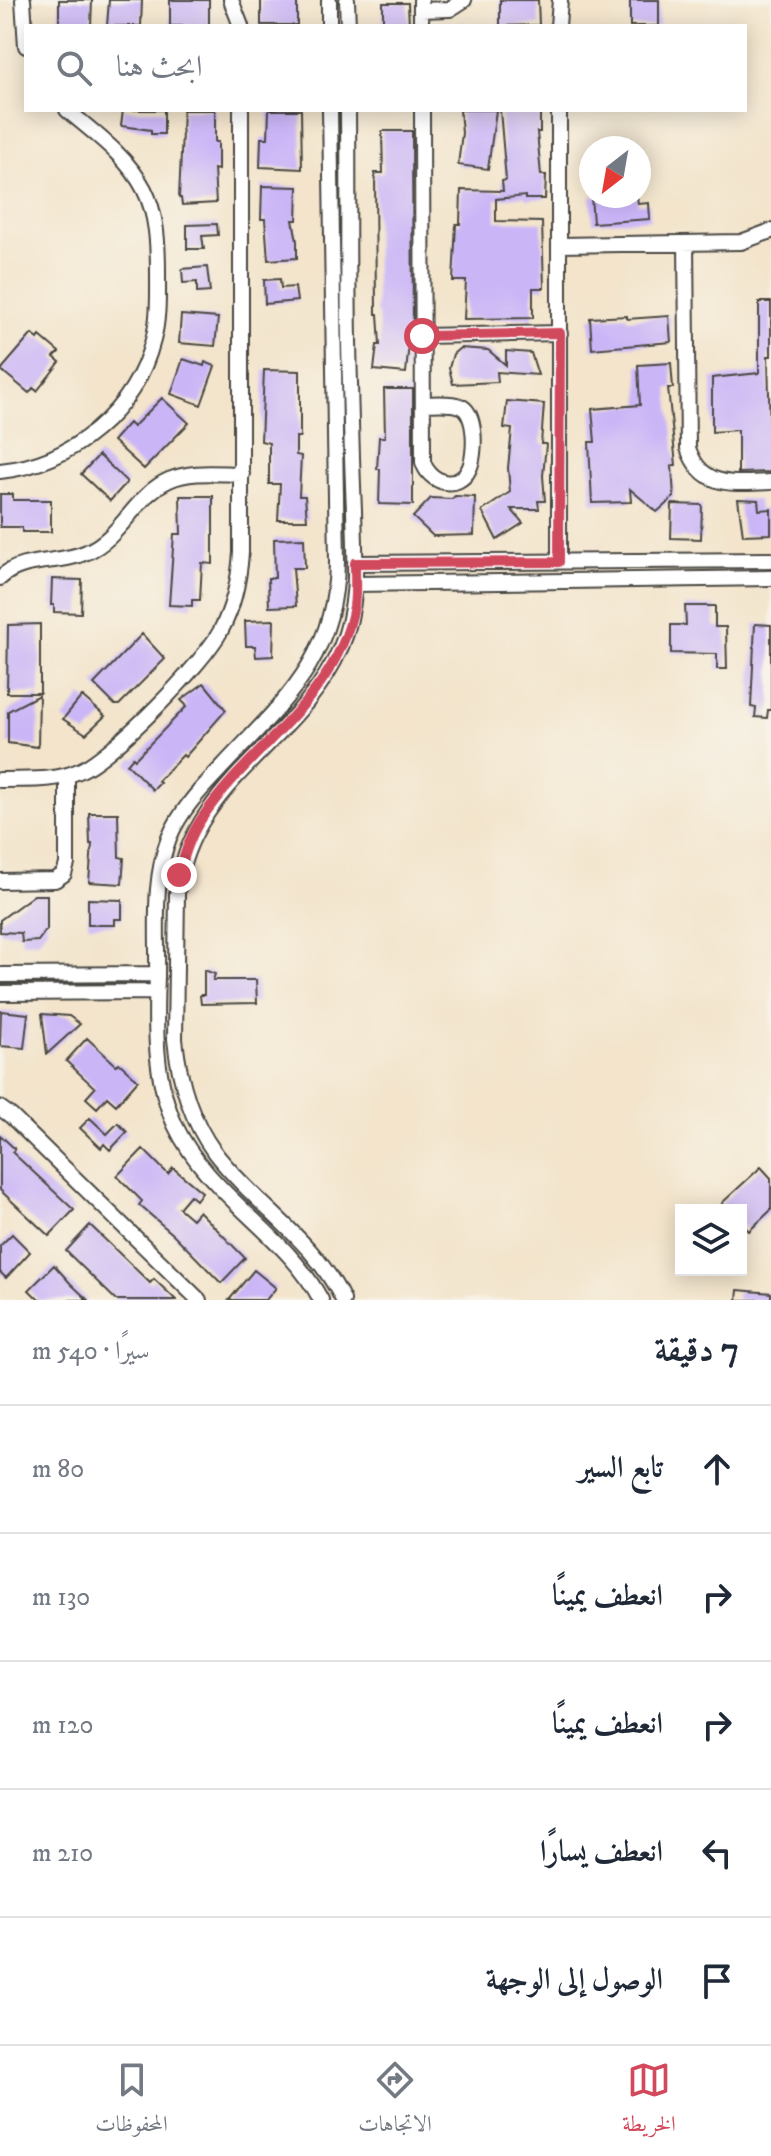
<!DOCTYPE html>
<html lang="ar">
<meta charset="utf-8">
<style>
body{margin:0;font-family:"IM FELL DW Pica",Amiri,serif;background:#f2f2f3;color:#1f2937;direction:rtl}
.controls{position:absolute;right:24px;bottom:24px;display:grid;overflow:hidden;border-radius:0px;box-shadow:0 4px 20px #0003}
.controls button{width:72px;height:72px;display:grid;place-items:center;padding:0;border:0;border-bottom:2px solid #e0e1e3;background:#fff;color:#1f2937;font:40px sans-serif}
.compass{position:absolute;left:579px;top:136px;width:72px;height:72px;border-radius:50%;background:#fff;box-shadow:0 4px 20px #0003;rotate:211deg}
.stop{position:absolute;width:24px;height:24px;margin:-18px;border:6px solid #d1495b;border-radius:50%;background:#fff}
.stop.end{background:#d1495b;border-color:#fff;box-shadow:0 2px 8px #0008}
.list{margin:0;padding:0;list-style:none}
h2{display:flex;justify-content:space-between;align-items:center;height:104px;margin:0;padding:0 32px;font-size:34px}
h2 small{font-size:26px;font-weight:400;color:#747a83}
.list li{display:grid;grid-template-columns:52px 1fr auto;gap:24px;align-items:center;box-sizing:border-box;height:128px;padding:0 32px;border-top:2px solid #e0e1e3}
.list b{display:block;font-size:30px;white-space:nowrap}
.list em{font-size:26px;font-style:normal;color:#747a83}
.icon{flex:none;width:44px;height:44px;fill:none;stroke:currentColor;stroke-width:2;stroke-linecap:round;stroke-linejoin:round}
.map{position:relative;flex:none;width:771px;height:1300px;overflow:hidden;direction:ltr}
.search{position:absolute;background:#fff;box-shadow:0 4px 20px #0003;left:24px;right:24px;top:24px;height:88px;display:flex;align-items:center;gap:20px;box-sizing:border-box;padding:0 28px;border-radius:0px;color:#747a83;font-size:30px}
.sheet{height:744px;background:#fff}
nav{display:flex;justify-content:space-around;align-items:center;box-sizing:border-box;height:112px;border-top:2px solid #e0e1e3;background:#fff;font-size:22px;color:#747a83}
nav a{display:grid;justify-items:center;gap:4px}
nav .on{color:#d1495b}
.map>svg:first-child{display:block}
.building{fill:#cab5f7}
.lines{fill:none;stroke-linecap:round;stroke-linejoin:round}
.minor-casing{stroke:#494743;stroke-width:18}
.minor{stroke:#fff;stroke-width:14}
.route{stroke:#d1495b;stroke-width:10}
</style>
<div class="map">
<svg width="771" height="1300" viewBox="0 0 771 1300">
<rect width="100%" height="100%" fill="#f7f3e8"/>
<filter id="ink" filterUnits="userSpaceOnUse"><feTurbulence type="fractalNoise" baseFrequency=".0125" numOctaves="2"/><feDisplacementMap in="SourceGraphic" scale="16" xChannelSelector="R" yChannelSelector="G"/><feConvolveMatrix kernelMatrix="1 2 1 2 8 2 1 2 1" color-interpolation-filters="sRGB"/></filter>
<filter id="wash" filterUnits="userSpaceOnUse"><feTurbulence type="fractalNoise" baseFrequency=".006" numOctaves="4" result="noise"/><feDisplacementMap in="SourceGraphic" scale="32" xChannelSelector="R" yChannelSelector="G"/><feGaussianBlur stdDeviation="1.8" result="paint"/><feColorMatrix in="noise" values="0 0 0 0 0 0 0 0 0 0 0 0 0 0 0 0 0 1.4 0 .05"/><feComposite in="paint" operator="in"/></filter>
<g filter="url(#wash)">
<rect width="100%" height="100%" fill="#f3e4cb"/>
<g id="blocks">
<path class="building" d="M 59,0 L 92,0 L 91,26 L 59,26 Z
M 109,0 L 142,0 L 141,26 L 107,26 Z
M 170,0 L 209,0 L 209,26 L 170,26 Z
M 261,0 L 297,0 L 297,25 L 261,25 Z
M 500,0 L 538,0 L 539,25 L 500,26 Z
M 630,0 L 659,0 L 659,26 L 630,26 Z
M 383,3 L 408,3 L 409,26 L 383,26 Z
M 123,110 L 164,110 L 164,134 L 151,134 L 151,130 L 121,126 Z
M 183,110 L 215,110 L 215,142 L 218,142 L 218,170 L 214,169 L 216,203 L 182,205 L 181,198 L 179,198 Z
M 269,110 L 301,110 L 302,169 L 260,167 L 261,138 L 268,138 Z
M 460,110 L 496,110 L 488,169 L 458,165 L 462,133 Z
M 500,110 L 540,110 L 540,132 L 537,132 L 541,175 L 546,175 L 545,199 L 525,199 L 525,196 L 496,199 L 496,221 L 542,222 L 544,288 L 533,288 L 533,318 L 464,319 L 466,281 L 453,281 L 456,224 L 460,224 L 461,190 L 503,191 L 502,181 L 506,180 Z
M 382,131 L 412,131 L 413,343 L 409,343 L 406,373 L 374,370 L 377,345 L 380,345 L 378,314 L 376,314 L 375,173 L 383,173 Z
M 262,186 L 298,187 L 297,220 L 293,220 L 297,241 L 297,258 L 268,260 L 265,219 L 261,219 Z
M 591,196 L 637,196 L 638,204 L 649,203 L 650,219 L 593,223 Z
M 217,224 L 218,235 L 202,236 L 204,249 L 187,249 L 187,225 Z
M 207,267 L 210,292 L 197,293 L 197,282 L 183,283 L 182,269 Z
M 280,279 L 281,288 L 295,287 L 297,301 L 265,304 L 264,280 Z
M 759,302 L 771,302 L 771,356 L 768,356 L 771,472 L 738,473 L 738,430 L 712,432 L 712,378 L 759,373 Z
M 181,315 L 218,318 L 215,346 L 179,343 Z
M 627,316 L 627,319 L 669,316 L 671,342 L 592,349 L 590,318 Z
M 32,334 L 38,339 L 40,336 L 59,352 L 54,357 L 60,362 L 37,391 L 33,388 L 29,393 L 1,370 Z
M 460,348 L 488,350 L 506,365 L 506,351 L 531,353 L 538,375 L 497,372 L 498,382 L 453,384 L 449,368 L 453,354 Z
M 183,359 L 204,366 L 205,362 L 215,366 L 201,405 L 171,394 Z
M 671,363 L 673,388 L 668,388 L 676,465 L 672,466 L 674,497 L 657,512 L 630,489 L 631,502 L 592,503 L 589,442 L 595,442 L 592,409 L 640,405 L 638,365 Z
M 264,370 L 300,371 L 300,437 L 296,437 L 296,455 L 301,456 L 299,496 L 305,496 L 307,520 L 278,520 L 280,484 L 269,484 L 269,443 L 261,441 Z
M 384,389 L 413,389 L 413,505 L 379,504 L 380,469 L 377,469 L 379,437 L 385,437 Z
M 162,398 L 189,423 L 144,469 L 113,441 L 129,423 L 133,427 Z
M 507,401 L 544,404 L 541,444 L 546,444 L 543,476 L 545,501 L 538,501 L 539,509 L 511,509 L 523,523 L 497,540 L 482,511 L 510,492 L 508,468 L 512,429 L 504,428 Z
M 99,455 L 127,482 L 110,501 L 81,474 Z
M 0,494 L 13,494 L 13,500 L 51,500 L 51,532 L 22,532 L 22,527 L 0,527 Z
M 180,496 L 213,496 L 213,564 L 202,563 L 200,600 L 192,600 L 192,606 L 169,605 L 174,534 L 181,534 Z
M 455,496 L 475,497 L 474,535 L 433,536 L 413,517 L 431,498 L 452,499 Z
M 738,499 L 758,500 L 759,510 L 771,509 L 771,534 L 743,535 Z
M 672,504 L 702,505 L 701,539 L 671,538 Z
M 304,538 L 305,568 L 293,568 L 296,606 L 269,607 L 268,578 L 275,578 L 274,539 Z
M 52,579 L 82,580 L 81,613 L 54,612 L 54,605 L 51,605 Z
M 685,606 L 715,606 L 715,627 L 726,627 L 727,669 L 717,669 L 717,654 L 671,653 L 671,625 L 686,625 Z
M 274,620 L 273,656 L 256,657 L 255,646 L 246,646 L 245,621 Z
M 40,624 L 40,693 L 7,693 L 8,625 Z
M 755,624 L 771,625 L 771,710 L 768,710 L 767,718 L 755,717 L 756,708 L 751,707 Z
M 142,634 L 165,659 L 119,705 L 115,705 L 94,684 Z
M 204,683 L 226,710 L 185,757 L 183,755 L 158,781 L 160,783 L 153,790 L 127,764 L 133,757 L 135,759 L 187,706 L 181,700 Z
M 39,695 L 38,747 L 8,743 L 8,711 Z
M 82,696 L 105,716 L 86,734 L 63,719 Z
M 89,813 L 118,813 L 119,857 L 124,858 L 122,884 L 89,882 L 92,844 L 90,844 Z
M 34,895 L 47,895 L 47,929 L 38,941 L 22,942 L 21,933 L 0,932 L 0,920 Z
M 88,899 L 122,900 L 122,919 L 115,919 L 115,925 L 88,925 Z
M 204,970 L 215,974 L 213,980 L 256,980 L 257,1003 L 201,1004 L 200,995 L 204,995 Z
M 1,1011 L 28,1014 L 24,1048 L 0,1046 Z
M 42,1014 L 69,1016 L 80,1024 L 47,1054 Z
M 87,1038 L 116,1065 L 119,1063 L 138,1080 L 116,1105 L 107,1097 L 97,1108 L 86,1098 L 95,1088 L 66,1061 Z
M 90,1118 L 107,1134 L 118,1123 L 127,1132 L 110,1150 L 104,1144 L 101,1148 L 80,1128 Z
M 0,1135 L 15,1149 L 12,1152 L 74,1210 L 49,1236 L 0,1190 Z
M 143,1149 L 168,1174 L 173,1168 L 202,1192 L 196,1200 L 190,1195 L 179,1208 L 192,1219 L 199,1211 L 245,1258 L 221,1283 L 174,1235 L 139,1205 L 142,1201 L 117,1176 Z
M 761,1167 L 771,1178 L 771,1210 L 749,1231 L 741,1223 L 741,1210 L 729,1210 L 722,1203 Z
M 90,1225 L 150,1283 L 154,1279 L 176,1300 L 116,1300 L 66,1251 Z
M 12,1234 L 30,1252 L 6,1278 L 0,1272 L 0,1246 Z
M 54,1265 L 71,1284 L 88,1300 L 39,1300 L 29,1290 Z
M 254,1270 L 276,1288 L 266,1300 L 229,1300 Z
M 738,1290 L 771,1293 L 771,1300 L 737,1300 Z"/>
</g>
</g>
<g filter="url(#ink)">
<use href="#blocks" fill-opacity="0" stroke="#494743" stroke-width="2"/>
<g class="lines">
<g class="minor-casing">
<path id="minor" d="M 23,0 L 26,46
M 231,0 L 241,26
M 329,0 L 329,26
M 347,0 L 348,26
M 421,0 L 421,26
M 421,10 L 450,9 L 464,0
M 558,26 L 560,0
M 422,110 L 423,462 C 429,483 458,492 469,469 C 476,455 477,412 460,406 C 450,402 434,404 423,404
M 559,110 L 559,562
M 686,244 L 688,448 C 702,490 735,483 771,482
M 560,245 L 741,242 L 771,231
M 422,336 L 560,333
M 0,471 C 72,464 135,411 153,340 C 159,318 158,294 158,273 C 158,245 157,214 144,189 C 127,156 94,133 67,110
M 355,563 L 771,560
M 0,578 C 23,556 59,565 87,552 C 122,537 135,495 169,480 C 191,470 219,474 242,474
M 355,584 L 771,578
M 0,780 C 27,779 54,782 79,771 C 112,757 204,663 221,630 C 234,606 239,580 241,553 L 241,110
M 0,881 L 55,880 L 64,874 L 67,864 L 67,776
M 0,975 L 157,974
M 0,993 L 156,992
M 0,1108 L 11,1116 L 199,1300
M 321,1300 C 286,1233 208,1196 175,1125 C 154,1079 155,1025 157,976 C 158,930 152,882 169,838 C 181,809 202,788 223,766 C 284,701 336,658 337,562 L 330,110
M 343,1300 C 314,1239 255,1205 215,1153 C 190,1119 179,1080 175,1039 L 177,894 C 189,781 299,744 341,647 C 360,603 355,556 354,510 C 352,467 351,425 350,383 C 347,292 349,201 348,110"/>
</g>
<use href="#minor" class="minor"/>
</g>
</g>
<g class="lines" filter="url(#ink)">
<path class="route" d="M 179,875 C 184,855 190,835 202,818 C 250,746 338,698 354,606 C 356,592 355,577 355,563 L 559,562 L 560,333 L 422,336"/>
</g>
</svg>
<div class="controls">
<button><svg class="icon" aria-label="layers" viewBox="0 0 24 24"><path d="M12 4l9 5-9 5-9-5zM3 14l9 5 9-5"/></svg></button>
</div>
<svg class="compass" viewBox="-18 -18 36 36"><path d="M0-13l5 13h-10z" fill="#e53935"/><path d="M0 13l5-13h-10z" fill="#747a83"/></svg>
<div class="stop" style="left:422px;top:336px"></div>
<div class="stop end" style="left:179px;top:875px"></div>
<div class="search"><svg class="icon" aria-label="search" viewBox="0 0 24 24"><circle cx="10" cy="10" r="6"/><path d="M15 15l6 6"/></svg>ابحث هنا</div>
</div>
<section class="sheet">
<h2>7 دقيقة<small>سيرًا · 540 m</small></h2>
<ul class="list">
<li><svg class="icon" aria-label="ahead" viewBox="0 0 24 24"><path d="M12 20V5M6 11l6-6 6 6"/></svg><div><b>تابع السير</b></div><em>80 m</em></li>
<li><svg class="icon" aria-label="right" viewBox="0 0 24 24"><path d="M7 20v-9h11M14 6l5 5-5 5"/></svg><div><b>انعطف يمينًا</b></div><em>130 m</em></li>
<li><svg class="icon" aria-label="right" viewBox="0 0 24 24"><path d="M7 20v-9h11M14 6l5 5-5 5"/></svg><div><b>انعطف يمينًا</b></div><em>120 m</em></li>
<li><svg class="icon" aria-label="left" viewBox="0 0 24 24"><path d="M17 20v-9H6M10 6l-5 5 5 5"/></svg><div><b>انعطف يسارًا</b></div><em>210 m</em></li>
<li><svg class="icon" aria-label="arrive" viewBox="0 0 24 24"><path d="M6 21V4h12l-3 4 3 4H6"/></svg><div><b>الوصول إلى الوجهة</b></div></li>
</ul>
</section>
<nav>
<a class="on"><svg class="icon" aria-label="map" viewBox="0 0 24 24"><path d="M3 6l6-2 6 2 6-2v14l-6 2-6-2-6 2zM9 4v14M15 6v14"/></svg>الخريطة</a>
<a><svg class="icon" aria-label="directions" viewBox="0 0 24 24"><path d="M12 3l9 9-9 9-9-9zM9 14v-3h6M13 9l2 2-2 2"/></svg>الاتجاهات</a>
<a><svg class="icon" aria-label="saved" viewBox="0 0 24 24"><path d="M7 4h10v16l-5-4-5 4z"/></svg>المحفوظات</a>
</nav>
